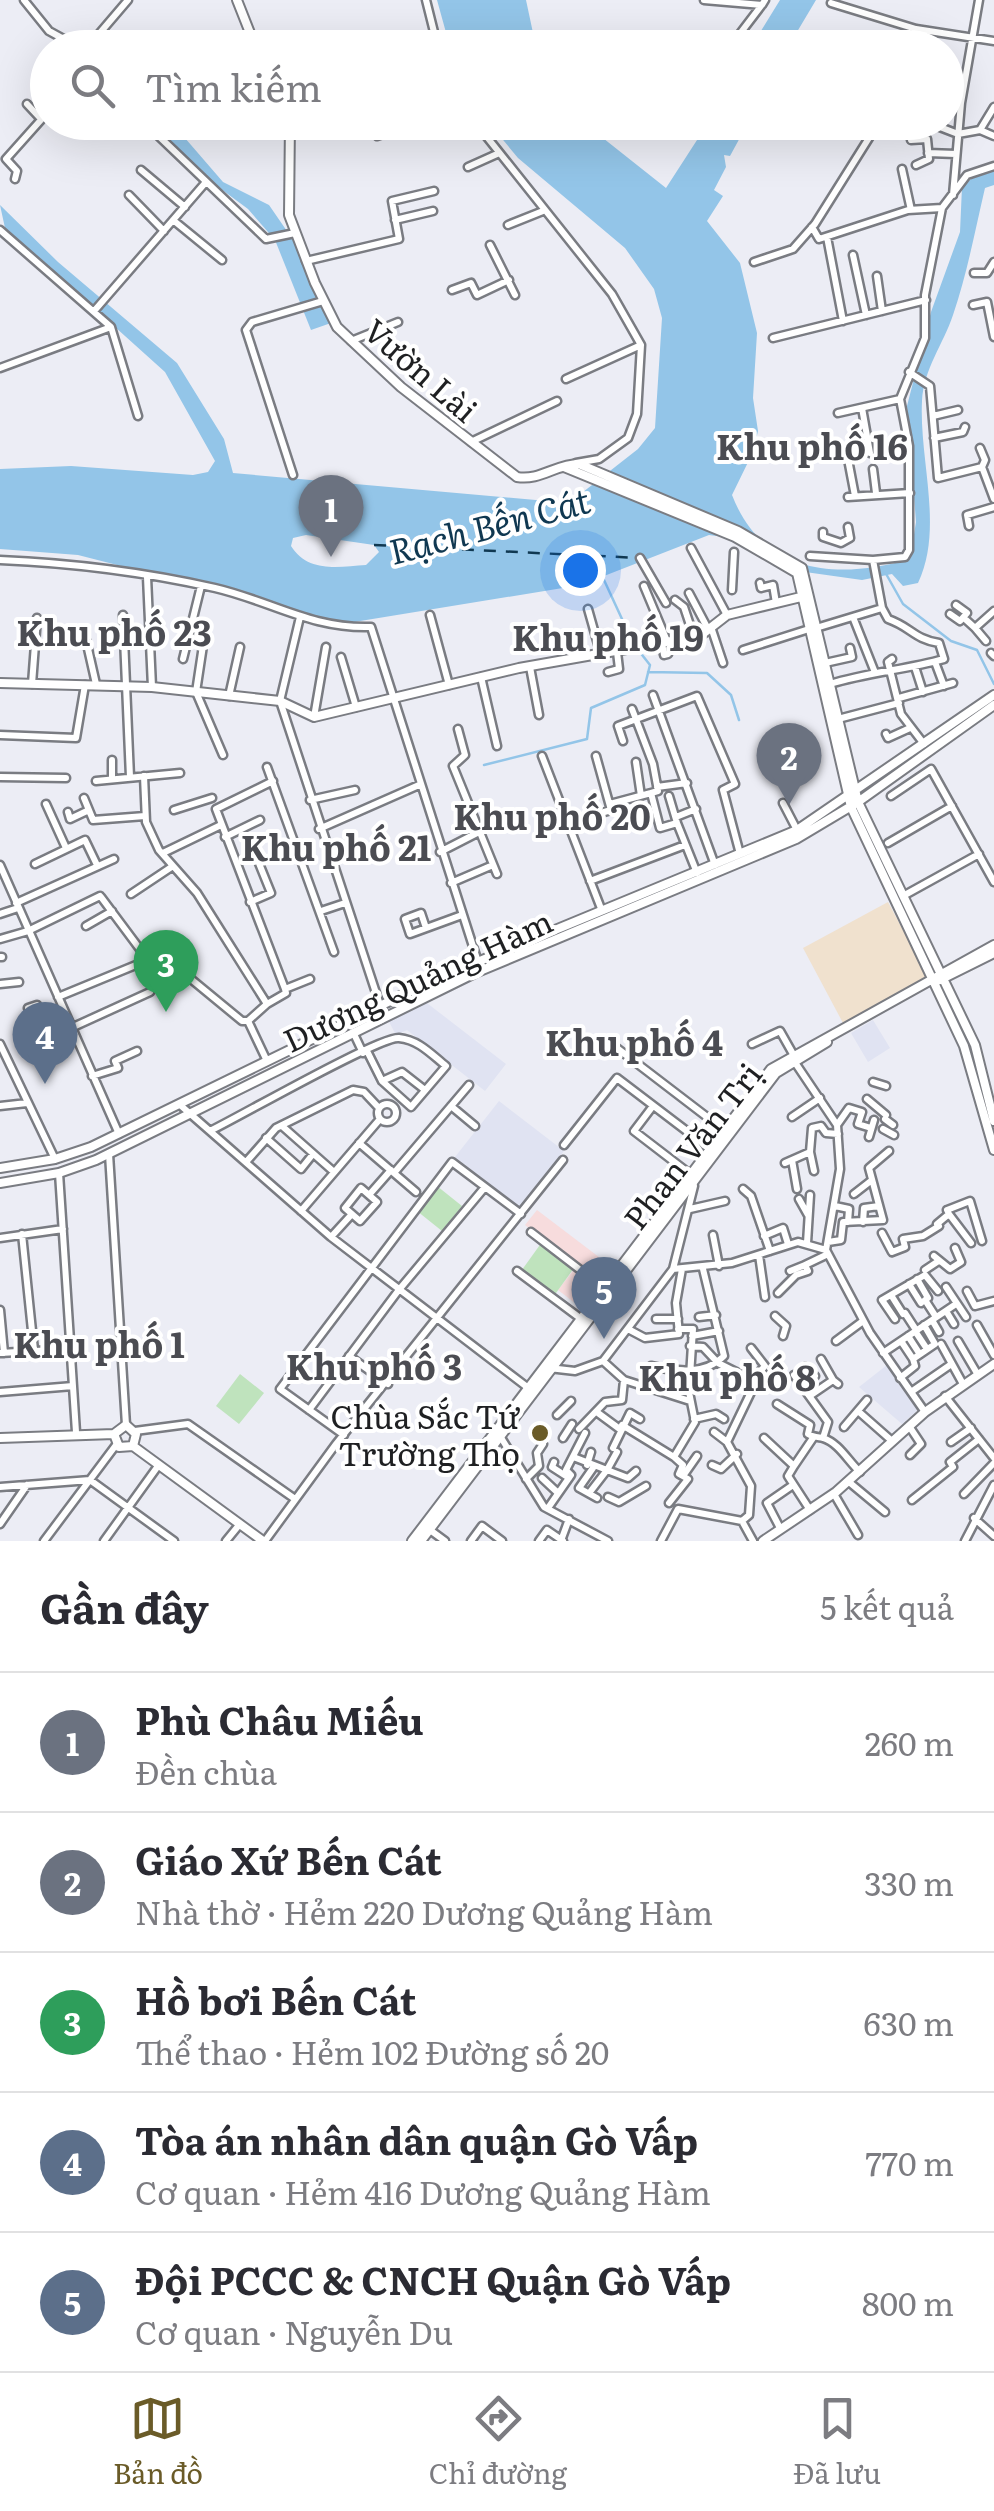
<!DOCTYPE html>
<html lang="vi">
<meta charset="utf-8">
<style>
body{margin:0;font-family:Literata,serif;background:#f2f2f3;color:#2b2b33}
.you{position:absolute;left:580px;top:570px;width:35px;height:35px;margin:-25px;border:8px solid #fff;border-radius:50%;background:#1a73e8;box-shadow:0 0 0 15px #1a73e833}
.badge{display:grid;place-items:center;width:65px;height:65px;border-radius:50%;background:#6a5b28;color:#fff;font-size:32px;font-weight:700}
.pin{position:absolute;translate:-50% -82px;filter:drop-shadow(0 2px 5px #0008)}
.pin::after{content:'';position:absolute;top:52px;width:35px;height:30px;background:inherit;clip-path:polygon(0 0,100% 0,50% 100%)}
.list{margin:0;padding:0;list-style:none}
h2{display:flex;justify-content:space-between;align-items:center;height:130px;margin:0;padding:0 40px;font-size:42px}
h2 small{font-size:32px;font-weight:400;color:#7c7c81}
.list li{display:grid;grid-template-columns:65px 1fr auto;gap:30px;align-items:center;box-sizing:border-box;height:140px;padding:0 40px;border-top:2px solid #e1e1e2}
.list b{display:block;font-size:38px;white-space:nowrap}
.list p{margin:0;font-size:32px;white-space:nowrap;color:#7c7c81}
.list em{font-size:32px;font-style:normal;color:#7c7c81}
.icon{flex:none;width:55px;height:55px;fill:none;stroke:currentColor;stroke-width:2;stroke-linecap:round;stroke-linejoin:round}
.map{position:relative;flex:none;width:994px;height:1541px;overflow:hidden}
.search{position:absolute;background:#fff;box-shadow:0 10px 40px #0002;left:30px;right:30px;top:30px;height:110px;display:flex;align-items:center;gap:25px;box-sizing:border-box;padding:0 35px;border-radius:55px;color:#7c7c81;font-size:38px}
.sheet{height:830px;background:#fff}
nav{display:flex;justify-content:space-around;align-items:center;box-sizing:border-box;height:140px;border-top:2px solid #e1e1e2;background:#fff;font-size:28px;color:#7c7c81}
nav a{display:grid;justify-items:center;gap:5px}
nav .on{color:#6a5b28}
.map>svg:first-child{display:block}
.commercial{fill:#f0e1ce}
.built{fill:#e0e3f2}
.medical{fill:#f7dcdd}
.green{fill:#bfe3bd}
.water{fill:#93c5e8;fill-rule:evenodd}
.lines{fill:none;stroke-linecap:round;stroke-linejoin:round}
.stream{stroke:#93c5e8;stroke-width:2.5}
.ferry{stroke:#103851;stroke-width:2.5;stroke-dasharray:12 10;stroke-linecap:butt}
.street-casing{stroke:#7a7c82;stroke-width:11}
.secondary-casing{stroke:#7a7c82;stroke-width:12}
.street{stroke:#fff;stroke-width:6}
.secondary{stroke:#fff;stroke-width:8}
.poi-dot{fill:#6a5b28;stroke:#fff;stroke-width:4}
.labels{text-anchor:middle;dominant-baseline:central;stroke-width:8;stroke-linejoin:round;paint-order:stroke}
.street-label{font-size:32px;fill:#1f2022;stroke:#fff}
.poi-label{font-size:32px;fill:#1f2022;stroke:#fff;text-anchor:end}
.neighbourhood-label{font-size:35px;font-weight:bold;fill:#4b4c52;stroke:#fff}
.water-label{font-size:35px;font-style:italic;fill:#103851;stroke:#fff}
</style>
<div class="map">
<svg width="994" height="1541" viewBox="0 0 994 1541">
<rect width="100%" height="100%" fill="#ecedf5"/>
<path class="commercial" d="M 888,902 L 928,977 L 843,1023 L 803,948 Z"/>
<path class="built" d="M 423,1000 L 506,1064 L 485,1091 L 407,1030 L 396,1035 L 386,1016 Z
M 873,1020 L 890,1048 L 868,1062 L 851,1033 Z
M 499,1101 L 564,1151 L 519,1208 L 455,1157 Z
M 887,1365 L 919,1409 L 902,1424 L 859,1387 Z"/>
<path class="medical" d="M 537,1210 L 616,1270 L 584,1310 L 558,1290 L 575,1268 L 595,1282 L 525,1225 Z"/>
<path class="green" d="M 437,1186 L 462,1206 L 442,1231 L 417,1211 Z
M 542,1242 L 574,1268 L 551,1300 L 519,1274 Z
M 240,1374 L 264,1393 L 239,1424 L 216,1406 Z"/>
<path class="water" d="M 437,0 L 526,0 L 536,47 L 450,47 Z
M 780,0 L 816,0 L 788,47 L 751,47 Z
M 154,123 L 172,123 L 223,182 L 269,205 L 300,250 L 331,323 L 311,330 L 275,240 L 248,209 L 194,169 Z
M 489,123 L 584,123 L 666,188 L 708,123 L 748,123 L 730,156 L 724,155 L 726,167 L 714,190 L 723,196 L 707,221 L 740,263 L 757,333 L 753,398 L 758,431 L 753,452 L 732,495 C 763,575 838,580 910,559 L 916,522 L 907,406 L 931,312 L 960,232 L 962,187 L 978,173 L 994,168 L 994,185 L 985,188 C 975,231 967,274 953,315 C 943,345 924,368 922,401 C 919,461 944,528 918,583 L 903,586 L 892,574 L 862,580 L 791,570 L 732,538 L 709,535 L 581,585 L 348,623 L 283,609 L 196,580 L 168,578 L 78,555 L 0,549 L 0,469 L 71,466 L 193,475 L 208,472 L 215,461 L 165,372 L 5,228 L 0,205 L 58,262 L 177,363 L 224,439 L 233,473 L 569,503 L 638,449 L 655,428 L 662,318 L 654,289 L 625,248 L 518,158 ZM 306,535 L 374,545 L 379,552 L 366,565 C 338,567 308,573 291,546 L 293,538 Z"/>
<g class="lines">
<path class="stream" d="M 885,572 L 903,604 L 951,641 L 977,650 L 994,684
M 604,580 L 634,645
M 648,672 L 707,673 L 731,695 L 739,720
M 484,765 L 587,739 L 591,708 L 645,685 L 650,665 L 639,651"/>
<path class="ferry" d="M 374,545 L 639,558"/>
<g class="street-casing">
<path id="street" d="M 24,0 L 49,31 L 80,48
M 426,0 L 438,48
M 704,0 L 762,5 L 765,0
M 831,3 L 916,29 L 994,41
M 87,48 L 128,0
M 729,48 L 761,6
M 907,48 L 916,29
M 27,104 L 41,119
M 144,122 L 266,239 L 295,233
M 475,122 L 612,294 L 641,345 L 637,414 L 628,438 L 599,459 L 576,463
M 927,122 L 958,134 L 980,130 L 994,107
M 980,130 L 994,136
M 377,136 L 418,122
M 911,140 L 927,139 L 929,159 L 916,165
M 928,153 L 956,154
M 468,167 L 497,154
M 902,169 L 911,210
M 141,170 L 185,207
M 15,179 L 17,171 L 6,159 L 48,112
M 129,195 L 164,231
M 953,195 L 961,103 L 979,0
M 173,220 L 222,260
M 395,220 L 433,211
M 508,225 L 543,211
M 812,227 L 819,239 L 908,210 L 942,208
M 0,230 L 111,327 L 138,416
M 827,237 L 843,321
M 490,245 L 515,295
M 853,255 L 866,315
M 306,261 L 399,239 L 392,201 L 434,191
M 754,262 L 793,249 L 815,224 L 879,122
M 974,273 L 987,273 L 994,262
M 877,276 L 882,311
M 452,290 L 471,283 L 477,295 L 509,280
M 973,305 L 987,302 L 994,337
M 95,310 L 206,182
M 773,338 L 926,300
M 351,341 L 398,322
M 0,368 L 111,327
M 909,372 L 930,386 L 938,478 L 982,467 L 994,499
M 566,379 L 641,345
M 900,399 L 925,338 L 925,295 L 942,208 L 967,175 L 994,166
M 862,408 L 870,453
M 838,413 L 900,399
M 933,416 L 958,410
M 934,438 L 963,432 L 965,427
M 471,442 L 557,401
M 980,448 L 985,460 L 982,467
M 847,454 L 855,496
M 873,469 L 876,493
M 293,475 L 246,330 L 252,322 L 323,301
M 848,497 L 910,493
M 969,526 L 967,515 L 994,507
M 823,532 L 823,537 L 841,543 L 850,538 L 848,527
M 691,548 L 727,615
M 810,556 L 873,560
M 640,558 L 666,603
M 0,560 C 72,563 144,572 215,588 C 271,601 311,629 371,627 L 478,962
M 147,577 L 152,687
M 760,583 L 761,588 L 773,585 L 776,603
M 644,586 L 667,641
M 732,590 L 734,552
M 689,593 L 708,629
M 675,600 L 684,607 L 694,637
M 588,609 L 601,655
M 950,614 L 960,621 L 967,613 L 956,605
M 123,615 L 130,777
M 430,615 L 449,685
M 300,617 L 280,701 L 380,1005
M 853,617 L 874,670
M 964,618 L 975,628 L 994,611
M 711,627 L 723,663
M 816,628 L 882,608 L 873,560 L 905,557 L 909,550 L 909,446 L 900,399
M 975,628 L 986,641
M 60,639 L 86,640 L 96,684
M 204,639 L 196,692 L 223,755
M 662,642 L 664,655 L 668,654
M 743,650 L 809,629
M 991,653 L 994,656
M 341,657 L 356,707
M 183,659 L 201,586
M 892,659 L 888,662 L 901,714 L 924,744
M 935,662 L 944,686
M 825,663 L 852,657 L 850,648
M 530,667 L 539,715
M 915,667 L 923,692
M 608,672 L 619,669 L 617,652
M 481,677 L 497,746
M 32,684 L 37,618
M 830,684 C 869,672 905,670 944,659 L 939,643 C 914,639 911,627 888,619 L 882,608
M 653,695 L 715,865
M 229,696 L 240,647
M 899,698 L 953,683
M 632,709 L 653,764 L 658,791 L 651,793 L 660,828 L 677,823 L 697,873
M 314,717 L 326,647
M 838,719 L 899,703
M 458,729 L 465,755 L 453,766 L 497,874
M 886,734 L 888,738 L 910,728
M 0,735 L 76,738 L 85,685
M 623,741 L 618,726 L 697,696 L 735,784 L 723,790 L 740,854
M 542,756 L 602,911
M 112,760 L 112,779
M 636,762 L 641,796
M 267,767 L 334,952
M 144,776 L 146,822 L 159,850 L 197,893 L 267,1004 L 248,1021 L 267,1061
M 0,777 L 66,778
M 96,781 L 180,773
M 273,781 L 216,809 L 285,989
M 657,787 L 687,783
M 669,796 L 677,823
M 891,796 L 931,769 L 994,882
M 84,798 L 93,820 L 145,816
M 310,800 L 355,790
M 783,803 L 797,830
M 46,804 L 66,848
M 610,804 L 651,793
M 174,810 L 212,798
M 68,812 L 70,819 L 89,810
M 594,815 L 611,810 L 596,756
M 676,817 L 696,809
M 319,829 L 419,785
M 225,837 L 260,820
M 888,843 L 952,806
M 440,852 L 479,832
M 163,853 L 221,825
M 35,864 L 85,840 L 97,865
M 0,865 L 119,1134
M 590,881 L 685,845
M 451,883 L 493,865
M 131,894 L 173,866
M 903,896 L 979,854
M 250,902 L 271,893 L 252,846
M 16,903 L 114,859
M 321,911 L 345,903
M 0,914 L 18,908
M 86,926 L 112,911
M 426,928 L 421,913 L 405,919 L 410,934 L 462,915
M 0,939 L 28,931 L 100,896
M 0,957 L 2,957
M 157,977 L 148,960 L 162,953
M 191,979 L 242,1021 L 248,1021
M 0,984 L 19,982
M 58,997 L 148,960 L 101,897
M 267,1004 L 286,993 L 285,989 L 310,979
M 28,1008 L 37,1005 L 41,1018
M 29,1021 L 64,1013
M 71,1028 L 150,992
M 354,1034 L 363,1053
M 609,1042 L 724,1130
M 0,1044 L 55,1159
M 752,1044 L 780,1031 L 793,1054
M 794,1061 L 837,1125 L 840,1169 L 826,1250
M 92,1076 L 118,1068 L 115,1061 L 137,1051
M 382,1081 L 402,1072 L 425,1090
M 873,1082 L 886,1086
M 867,1099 L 886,1115
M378 1113a9 9 0 1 1 18 0a9 9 0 1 1-18 0Z
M 179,1104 L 331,1237 L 531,1390
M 0,1106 L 27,1103
M 451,1106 L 475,1126
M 792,1117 L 820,1098
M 885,1119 L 893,1125
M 837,1125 L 849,1108 L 862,1112 L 858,1124 L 871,1128
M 282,1126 L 334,1172
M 883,1129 L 894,1135
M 210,1131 C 239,1117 380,1036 399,1038 C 419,1040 431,1054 446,1066 L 411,1107 L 382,1081 L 367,1051
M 869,1137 L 874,1120
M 266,1138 L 301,1169 L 313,1154
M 359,1143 L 416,1192
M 564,1145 L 617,1078 L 709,1148
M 810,1152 L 814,1171
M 109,1154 L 126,1425
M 792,1160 L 797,1189
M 246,1162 L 276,1128 L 353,1090 L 364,1092 L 379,1108
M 785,1163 L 810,1152 L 812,1128 L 821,1126 L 826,1133 L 838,1134
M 59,1173 L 76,1432
M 394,1173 L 469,1085
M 361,1188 L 377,1202 L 360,1221 L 345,1208 Z
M 743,1189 L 751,1196 L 770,1251
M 854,1194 L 872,1180
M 369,1195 L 391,1170
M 799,1199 L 808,1215
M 835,1206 L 849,1209 L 848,1222
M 690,1209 L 725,1201
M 301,1211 L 380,1119
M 949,1214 L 971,1243
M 863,1222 L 864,1208 L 879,1206
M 937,1224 L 949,1214 L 947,1210 L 970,1201 L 982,1241
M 531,1232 L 605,1289
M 882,1233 L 892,1252 L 905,1247 L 903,1239 L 923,1236 L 939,1226
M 22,1234 L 34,1350
M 713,1235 L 719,1266
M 764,1236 L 783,1228 L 788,1244
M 331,1237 L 352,1214
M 0,1238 L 63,1229
M 828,1242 L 841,1240 L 843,1222 L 883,1220 L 869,1168 L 889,1151
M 807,1243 L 810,1195
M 759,1255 L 765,1297
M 934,1256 L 950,1269 L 961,1262 L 955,1248
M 673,1269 L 732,1263 L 798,1242 L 826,1250 L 870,1333 L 925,1412
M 925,1270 L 937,1262
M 517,1271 L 584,1321
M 790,1271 L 805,1265
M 917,1279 L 928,1298
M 909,1284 L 921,1303
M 946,1287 L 966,1317
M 967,1291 L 975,1306 L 994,1301
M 778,1293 L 796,1275 L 808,1271 L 805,1265 L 828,1254
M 891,1295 L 903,1314
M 925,1300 L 936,1317
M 0,1310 L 4,1353
M 946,1311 L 954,1324
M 905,1313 L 916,1330
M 775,1316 L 786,1326 L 783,1336
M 699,1317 L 716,1315
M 656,1319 L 678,1319
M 895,1319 L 882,1300 L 925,1275 L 938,1291
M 932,1320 L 939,1332
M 977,1325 L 994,1355
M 628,1329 L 645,1338 L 679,1334 L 676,1303 L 682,1269
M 915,1331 L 927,1349
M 692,1336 L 719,1331
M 908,1336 L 919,1353
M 836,1341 L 863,1321
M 901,1341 L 913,1359
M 958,1341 L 978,1375
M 941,1344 L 963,1384
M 690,1346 L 703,1347 L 718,1363 L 752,1380 L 765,1366 L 751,1348
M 0,1353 L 71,1349
M 883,1353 L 956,1304
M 349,1356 L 388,1384
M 821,1359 L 833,1380
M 603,1361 L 624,1380 L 690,1401
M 651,1366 C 675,1371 704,1376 724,1356 L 703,1269
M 805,1367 L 815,1376
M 549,1368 L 575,1371 L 603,1361 L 673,1269 L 694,1186 L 690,1174 L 634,1131 L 653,1106
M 794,1375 L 828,1422 L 823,1438
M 900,1378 L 915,1366 L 913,1359 L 935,1344 L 924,1325
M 0,1392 L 73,1386
M 911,1392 L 950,1365
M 811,1395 L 833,1380 L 838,1384
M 945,1396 L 994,1458
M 777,1404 L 810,1425 L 808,1434 C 813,1437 818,1437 823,1438 C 839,1443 848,1461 860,1472
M 309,1410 L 398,1291 L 485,1187
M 858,1411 L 892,1441
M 598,1413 L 621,1430
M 557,1415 L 571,1401
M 694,1419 L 716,1414 L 724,1419
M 622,1425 L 674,1457
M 909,1426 L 921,1444 L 910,1455
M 844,1427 L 867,1400
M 579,1429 L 605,1402 L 622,1400 L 624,1380
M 135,1431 L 188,1424 L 295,1499
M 714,1432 L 727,1442
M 344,1435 L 280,1389 L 452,1162 L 521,1214
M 500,1436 L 544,1507 L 608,1541
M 563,1438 L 572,1424
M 764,1438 L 794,1466 L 788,1476 L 810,1510
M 951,1442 L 971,1428
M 613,1448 L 630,1413 L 640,1419
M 576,1458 L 607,1470 L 617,1452
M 554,1462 L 552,1467 L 569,1478
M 587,1465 L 591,1452
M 712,1465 L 721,1469 L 737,1454
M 794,1466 L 813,1438
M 593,1468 L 579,1488 L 597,1498
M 683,1476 L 697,1456
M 542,1478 L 558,1493
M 526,1479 L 539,1466 L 537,1453 L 543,1444
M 849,1482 L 885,1512
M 0,1487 L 90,1480 L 174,1541
M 590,1492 L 607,1470 L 628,1478 L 636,1471
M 834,1494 L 858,1535
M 964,1494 L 994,1463
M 608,1497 L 619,1502 L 646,1486
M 912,1500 L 953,1467 L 950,1462 L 979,1439
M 669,1503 L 688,1479 L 679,1474 L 683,1465 L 674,1457 L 695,1422 L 689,1392 L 693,1329 L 678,1329
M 548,1508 L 571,1475 L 566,1470 L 585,1433
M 974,1518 L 994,1536
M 742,1521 L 749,1515 L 751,1486 L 727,1442 L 752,1390 L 752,1380
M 0,1524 L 27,1485
M 426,1527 L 445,1541
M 780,1528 L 767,1503 L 793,1485
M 562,1538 L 569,1519
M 44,1541 L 116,1445
M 104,1541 L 158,1466
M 226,1541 L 239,1525
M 265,1541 L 336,1444 L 563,1160
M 471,1541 L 482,1526 L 502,1541
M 539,1541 L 547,1530 L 563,1541
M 661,1541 L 678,1509 L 742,1521 L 753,1541
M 965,1541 L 994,1485"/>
</g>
<g class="secondary-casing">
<path id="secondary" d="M 237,0 L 256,48
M 290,122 L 289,215 L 315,283 L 337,327 L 401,387 L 517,477 C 540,481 556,464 579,464 L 738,531 L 802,568 L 858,802 L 975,1045 L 994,1121
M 564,467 L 735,537 L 797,573 L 851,807 L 964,1046 L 994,1150
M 0,683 L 152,687 L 280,701 L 314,717 L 519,668 L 700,636 L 727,615 L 805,596
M 940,980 L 994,953
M 0,1168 L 55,1159 L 91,1147 L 429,982 L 797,830 L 994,695
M 0,1183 L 59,1173 L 96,1160 L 475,973 L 796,839 L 858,802 L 994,705
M 114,1434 L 119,1447 L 133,1446 L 263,1541
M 0,1438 L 114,1434 L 126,1425 L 136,1434 L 133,1446
M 412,1541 L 771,1069 L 994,945
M 421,1541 L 776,1073 L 827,1042
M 763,1541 L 836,1492 L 925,1412 L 994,1364"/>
</g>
<use href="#street" class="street"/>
<use href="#secondary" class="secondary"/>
</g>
<circle class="poi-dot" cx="540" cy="1433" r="10"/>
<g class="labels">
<g class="street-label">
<text transform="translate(422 369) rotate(41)">Vườn Lài</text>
<text transform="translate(417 979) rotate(-25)">Dương Quảng Hàm</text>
<text transform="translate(691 1145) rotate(-52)">Phan Văn Trị</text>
</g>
<g class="poi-label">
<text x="520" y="1415">Chùa Sắc Tứ<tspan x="520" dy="37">Trường Thọ</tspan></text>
</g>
<g class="neighbourhood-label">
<text x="812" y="445">Khu phố 16</text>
<text x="114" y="631">Khu phố 23</text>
<text x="608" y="636">Khu phố 19</text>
<text x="552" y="815">Khu phố 20</text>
<text x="336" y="846">Khu phố 21</text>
<text x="634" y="1041">Khu phố 4</text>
<text x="99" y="1343">Khu phố 1</text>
<text x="374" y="1365">Khu phố 3</text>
<text x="727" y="1376">Khu phố 8</text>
</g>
<g class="water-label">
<text transform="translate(489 524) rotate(-15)">Rạch Bến Cát</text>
</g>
</g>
</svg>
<div class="you"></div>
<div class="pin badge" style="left:331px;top:557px;background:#6b7280">1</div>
<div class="pin badge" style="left:789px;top:805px;background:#6b7280">2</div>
<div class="pin badge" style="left:166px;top:1012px;background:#2e9e5b">3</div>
<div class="pin badge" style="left:45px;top:1084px;background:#5c6f8a">4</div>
<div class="pin badge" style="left:604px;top:1339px;background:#5c6f8a">5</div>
<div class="search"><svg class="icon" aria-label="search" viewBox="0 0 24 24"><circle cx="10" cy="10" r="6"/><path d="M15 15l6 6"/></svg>Tìm kiếm</div>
</div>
<section class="sheet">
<h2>Gần đây<small>5 kết quả</small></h2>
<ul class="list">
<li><span class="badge" style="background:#6b7280">1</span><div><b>Phù Châu Miếu</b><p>Đền chùa</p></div><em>260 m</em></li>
<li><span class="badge" style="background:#6b7280">2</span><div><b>Giáo Xứ Bến Cát</b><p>Nhà thờ · Hẻm 220 Dương Quảng Hàm</p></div><em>330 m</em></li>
<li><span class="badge" style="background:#2e9e5b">3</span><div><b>Hồ bơi Bến Cát</b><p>Thể thao · Hẻm 102 Đường số 20</p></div><em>630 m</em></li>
<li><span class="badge" style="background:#5c6f8a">4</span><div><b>Tòa án nhân dân quận Gò Vấp</b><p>Cơ quan · Hẻm 416 Dương Quảng Hàm</p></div><em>770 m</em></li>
<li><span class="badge" style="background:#5c6f8a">5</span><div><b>Đội PCCC &amp; CNCH Quận Gò Vấp</b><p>Cơ quan · Nguyễn Du</p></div><em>800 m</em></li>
</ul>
</section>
<nav>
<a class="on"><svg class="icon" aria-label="map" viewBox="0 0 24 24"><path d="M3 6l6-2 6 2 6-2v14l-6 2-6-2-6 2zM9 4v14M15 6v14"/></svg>Bản đồ</a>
<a><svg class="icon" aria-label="directions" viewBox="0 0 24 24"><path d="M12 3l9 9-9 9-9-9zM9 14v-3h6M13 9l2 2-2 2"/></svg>Chỉ đường</a>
<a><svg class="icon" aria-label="saved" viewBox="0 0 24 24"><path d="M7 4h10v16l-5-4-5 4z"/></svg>Đã lưu</a>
</nav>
